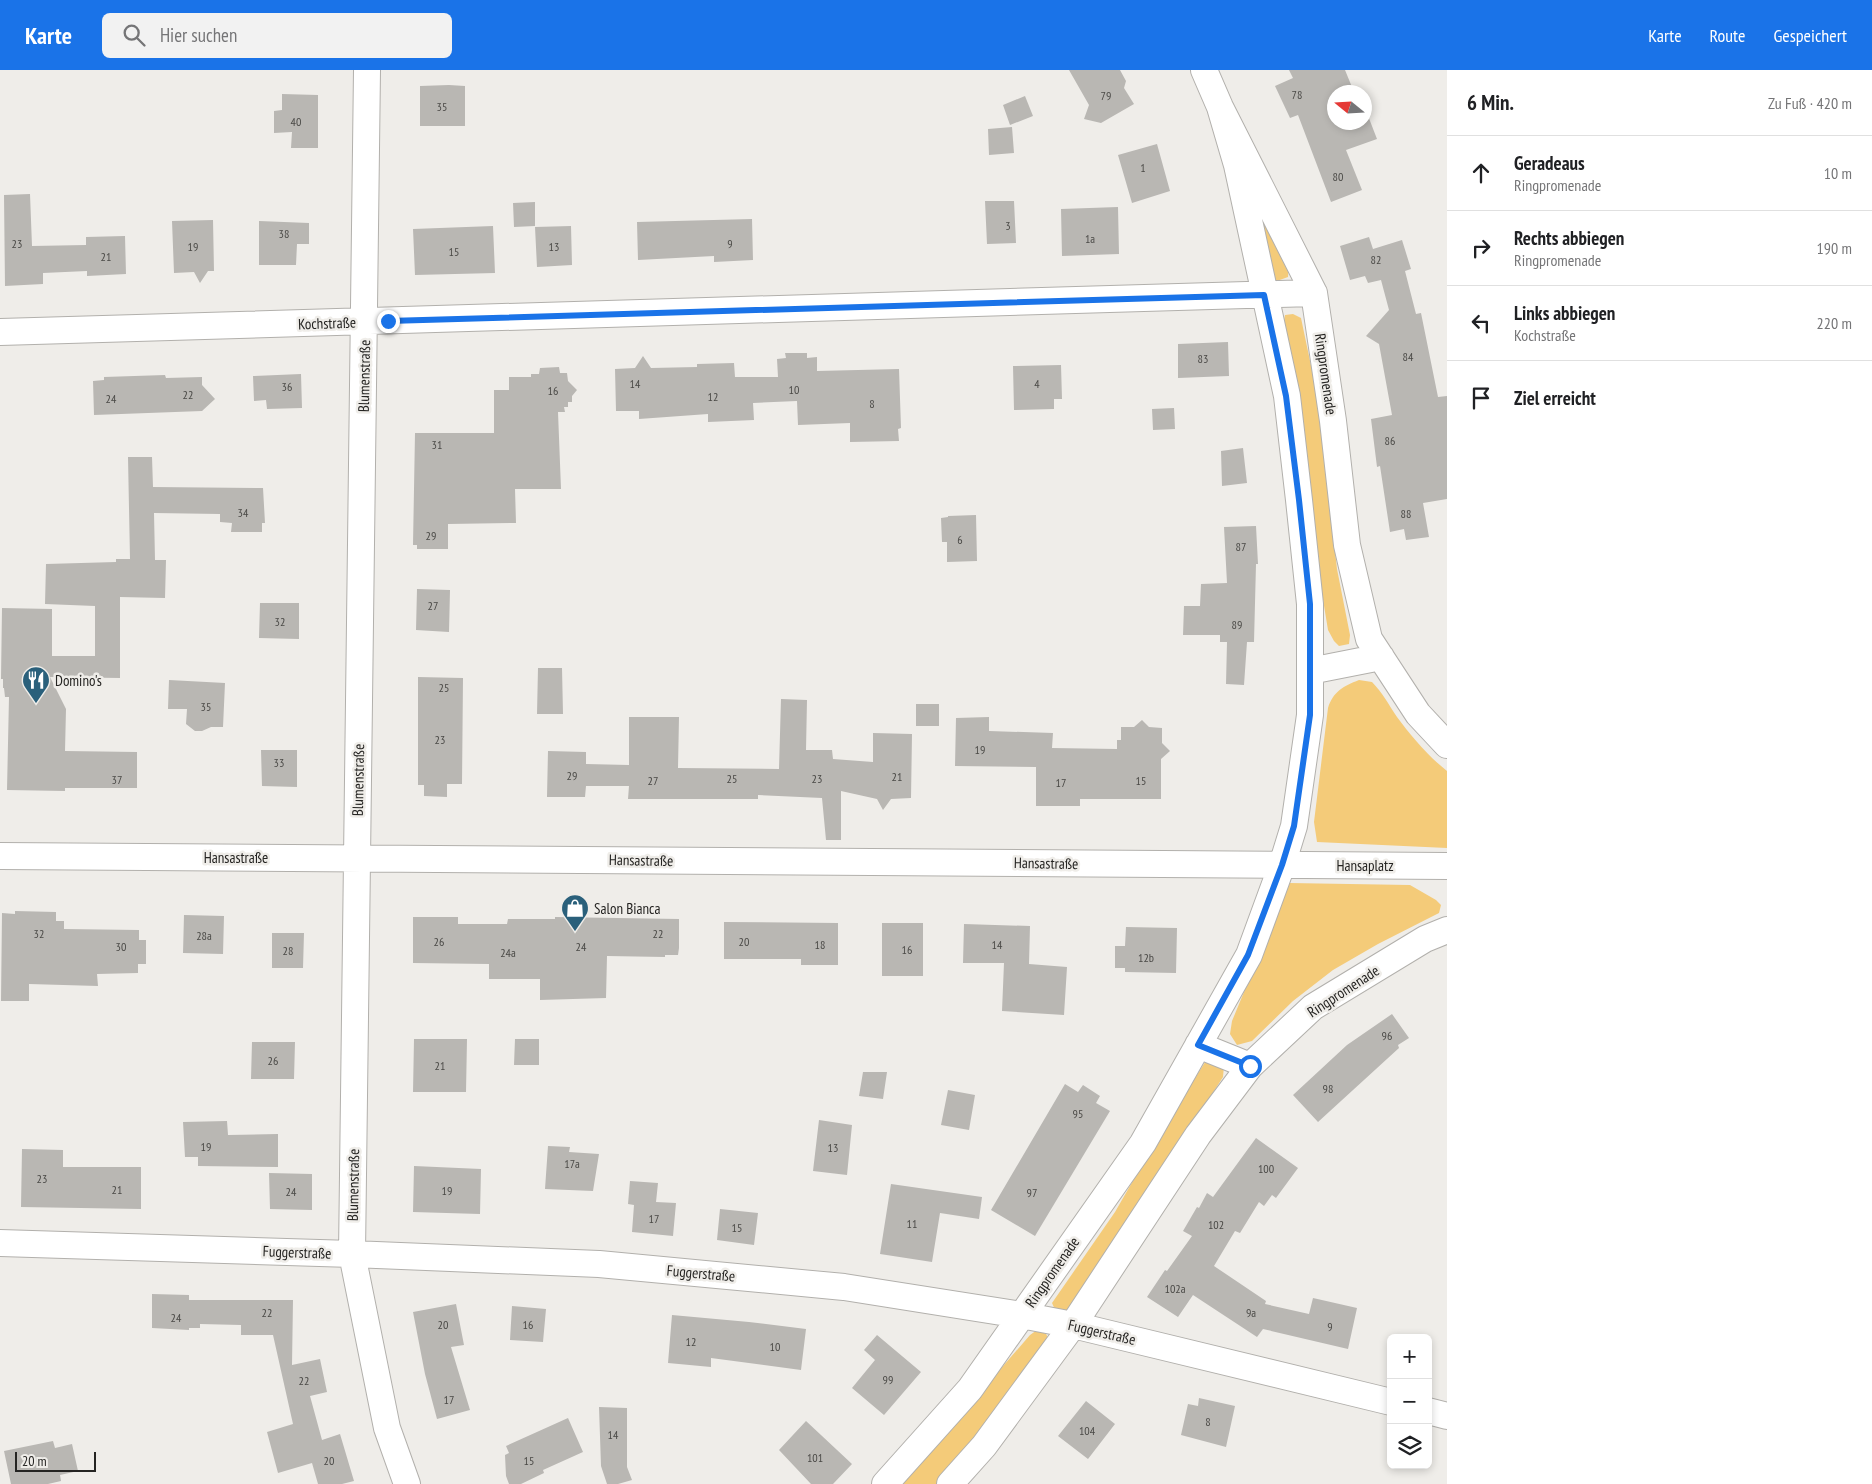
<!DOCTYPE html>
<html lang="de">
<meta charset="utf-8">
<style>
body{margin:0;font-family:"PT Sans Narrow",sans-serif;background:#f2f2f2;color:#202124}
.controls{position:absolute;right:15px;bottom:15px;display:grid;overflow:hidden;border-radius:8px;box-shadow:0 2px 8px #0003}
.controls button{width:45px;height:45px;display:grid;place-items:center;padding:0;border:0;border-bottom:1px solid #e0e0e0;background:#fff;color:#202124;font:25px sans-serif}
.compass{position:absolute;left:1327px;top:15px;width:45px;height:45px;border-radius:50%;background:#fff;box-shadow:0 2px 8px #0003;rotate:288deg}
.scale{position:absolute;left:15px;bottom:12px;width:81px;box-sizing:border-box;padding-left:5px;border:2px solid #252422;border-top:0;font-size:14px;line-height:18px;white-space:nowrap;color:#252422;-webkit-text-stroke:4px #efede9;paint-order:stroke}
.stop{position:absolute;width:15px;height:15px;margin:-11px;border:4px solid #1a73e8;border-radius:50%;background:#fff}
.stop.end{background:#1a73e8;border-color:#fff;box-shadow:0 1px 5px #0008}
.list{margin:0;padding:0;list-style:none}
h2{display:flex;justify-content:space-between;align-items:center;height:65px;margin:0;padding:0 20px;font-size:21px}
h2 small{font-size:16px;font-weight:400;color:#757577}
.list li{display:grid;grid-template-columns:32px 1fr auto;gap:15px;align-items:center;box-sizing:border-box;height:75px;padding:0 20px;border-top:1px solid #e0e0e0}
.list b{display:block;font-size:19px;white-space:nowrap}
.list p{margin:0;font-size:16px;white-space:nowrap;color:#757577}
.list em{font-size:16px;font-style:normal;color:#757577}
.icon{flex:none;width:28px;height:28px;fill:none;stroke:currentColor;stroke-width:2;stroke-linecap:round;stroke-linejoin:round}
.map{position:relative;flex:none;width:1447px;height:1414px;overflow:hidden}
header{display:flex;align-items:center;gap:30px;box-sizing:border-box;height:70px;padding:0 25px;background:#1a73e8;color:#fff}
header strong{font-size:24px}
nav{display:flex;gap:28px;margin-inline-start:auto;font-size:18px}
.search{width:350px;height:45px;background:#f2f2f2;display:flex;align-items:center;gap:12px;box-sizing:border-box;padding:0 18px;border-radius:8px;color:#757577;font-size:19px}
main{display:flex}
aside{flex:1;background:#fff}
.map>svg:first-child{display:block}
.green{fill:#f4cb79}
.building{fill:#b9b7b3}
.lines{fill:none;stroke-linecap:round;stroke-linejoin:round}
.street-casing{stroke:#b2b0ac;stroke-width:28}
.street{stroke:#fff;stroke-width:26}
.route{stroke:#1a73e8;stroke-width:6}
.labels{text-anchor:middle;dominant-baseline:central;stroke-width:5;stroke-linejoin:round;paint-order:stroke}
.number-label{font-size:12px;fill:#4a4946}
.street-label{font-size:15px;fill:#252422;stroke:#efede9}
.poi-label{font-size:15px;fill:#252422;stroke:#efede9;text-anchor:start}
</style>
<header>
<strong>Karte</strong>
<div class="search"><svg class="icon" aria-label="search" viewBox="0 0 24 24"><circle cx="10" cy="10" r="6"/><path d="M15 15l6 6"/></svg>Hier suchen</div>
<nav><a>Karte</a><a>Route</a><a>Gespeichert</a></nav>
</header>
<main>
<div class="map">
<svg width="1447" height="1414" viewBox="0 0 1447 1414">
<rect width="100%" height="100%" fill="#efede9"/>
<path class="green" d="M 1249,119 L 1289,193 L 1288,207 L 1277,211 L 1269,202 Z
M 1293,244 L 1301,248 L 1318,329 L 1337,499 L 1350,565 L 1349,574 L 1339,576 L 1334,571 L 1328,560 L 1315,481 L 1283,255 L 1285,245 Z
M 1359,610 L 1372,612 C 1382,622 1389,635 1397,647 C 1411,666 1428,686 1447,701 L 1447,778 L 1317,772 L 1314,752 L 1328,638 C 1333,622 1343,616 1359,610 Z
M 1289,813 L 1410,815 L 1436,830 L 1441,835 L 1439,843 L 1378,874 L 1333,900 L 1293,931 L 1252,971 L 1237,975 L 1230,964 L 1232,951 Z
M 1207,989 L 1224,996 L 1223,1007 L 1073,1243 L 1057,1244 L 1052,1233 L 1115,1142 L 1157,1069 Z
M 1037,1260 L 1046,1264 L 1050,1271 L 939,1414 L 901,1414 L 1030,1265 Z"/>
<path class="building" d="M 1069,0 L 1120,0 L 1126,11 L 1124,18 L 1134,34 L 1101,53 L 1084,49 L 1089,35 Z
M 1289,0 L 1345,0 L 1354,22 L 1334,22 L 1334,52 L 1364,52 L 1365,38 L 1377,69 L 1346,80 L 1362,120 L 1331,132 L 1298,45 L 1290,48 L 1275,16 L 1293,8 Z
M 449,15 L 465,16 L 465,56 L 420,56 L 420,16 Z
M 282,24 L 318,25 L 318,78 L 291,78 L 292,62 L 274,63 L 274,41 L 282,40 Z
M 1025,26 L 1033,46 L 1010,55 L 1003,35 Z
M 1012,57 L 1014,83 L 989,85 L 988,59 Z
M 1157,74 L 1170,121 L 1132,133 L 1118,85 Z
M 30,124 L 32,176 L 86,175 L 86,167 L 125,166 L 126,204 L 87,206 L 87,201 L 43,203 L 43,214 L 5,216 L 4,125 Z
M 985,131 L 1014,131 L 1016,173 L 987,174 Z
M 535,132 L 535,156 L 514,157 L 513,133 Z
M 1118,137 L 1119,184 L 1062,186 L 1061,139 Z
M 752,149 L 753,190 L 714,192 L 714,186 L 638,190 L 637,152 Z
M 213,150 L 214,201 L 208,201 L 200,213 L 194,202 L 174,203 L 172,151 Z
M 259,151 L 309,153 L 309,174 L 297,174 L 296,195 L 259,195 Z
M 493,156 L 495,203 L 415,205 L 413,159 Z
M 571,156 L 572,195 L 537,197 L 535,157 Z
M 1369,167 L 1373,179 L 1402,170 L 1411,199 L 1405,201 L 1416,244 L 1421,243 L 1438,327 L 1447,326 L 1447,429 L 1423,433 L 1429,467 L 1406,470 L 1404,459 L 1390,462 L 1380,396 L 1377,397 L 1371,349 L 1392,345 L 1379,274 L 1366,266 L 1389,240 L 1381,210 L 1368,213 L 1365,206 L 1350,210 L 1340,176 Z
M 1228,272 L 1229,306 L 1178,308 L 1178,274 Z
M 785,283 L 807,283 L 807,288 L 817,287 L 817,301 L 899,299 L 901,358 L 898,359 L 899,371 L 850,372 L 850,353 L 798,355 L 797,331 L 753,333 L 754,350 L 708,352 L 708,344 L 639,349 L 639,341 L 616,341 L 615,299 L 635,298 L 643,286 L 651,298 L 697,297 L 697,294 L 734,293 L 735,307 L 778,307 L 777,289 L 786,288 Z
M 1061,295 L 1062,329 L 1054,329 L 1054,339 L 1014,340 L 1013,296 Z
M 559,297 L 560,303 L 567,303 L 568,311 L 577,320 L 572,326 L 572,332 L 568,332 L 568,337 L 564,337 L 565,342 L 558,342 L 561,419 L 515,419 L 516,453 L 448,454 L 448,479 L 417,479 L 417,475 L 413,475 L 415,363 L 494,363 L 494,320 L 509,320 L 509,307 L 531,307 L 531,304 L 539,304 L 540,298 Z
M 301,304 L 302,338 L 267,339 L 266,330 L 254,331 L 253,306 Z
M 165,305 L 166,308 L 202,307 L 202,315 L 215,329 L 202,341 L 94,345 L 93,311 L 104,310 L 104,307 Z
M 1174,338 L 1175,359 L 1153,360 L 1152,339 Z
M 1243,378 L 1247,413 L 1222,416 L 1221,381 Z
M 128,387 L 152,387 L 153,417 L 263,418 L 265,453 L 262,453 L 262,462 L 231,462 L 232,453 L 220,452 L 220,444 L 154,443 L 155,490 L 166,490 L 165,528 L 120,527 L 120,608 L 50,607 L 66,639 L 65,681 L 137,682 L 137,718 L 65,718 L 65,721 L 7,720 L 9,627 L 5,627 L 4,618 L 3,618 L 3,609 L 1,609 L 2,538 L 52,539 L 52,586 L 95,586 L 95,536 L 45,534 L 46,494 L 116,492 L 116,489 L 130,489 Z
M 976,445 L 977,491 L 947,492 L 947,472 L 942,472 L 941,448 L 948,447 L 948,446 Z
M 1256,456 L 1258,494 L 1256,494 L 1254,572 L 1247,572 L 1244,615 L 1226,614 L 1227,572 L 1220,572 L 1220,565 L 1183,565 L 1184,536 L 1200,536 L 1201,514 L 1227,513 L 1224,457 Z
M 417,519 L 450,520 L 449,562 L 416,560 Z
M 260,533 L 299,533 L 299,569 L 259,568 Z
M 538,598 L 562,598 L 563,644 L 537,644 Z
M 418,607 L 463,608 L 462,714 L 447,714 L 447,727 L 424,726 L 424,715 L 418,715 Z
M 169,610 L 225,613 L 223,657 L 211,657 L 202,661 L 195,661 L 186,654 L 187,639 L 168,639 Z
M 781,629 L 807,630 L 806,680 L 832,680 L 833,689 L 873,692 L 873,663 L 912,664 L 911,728 L 891,729 L 883,740 L 877,729 L 841,721 L 841,770 L 826,770 L 822,728 L 758,725 L 758,729 L 628,729 L 629,716 L 586,716 L 585,727 L 547,727 L 548,681 L 586,682 L 586,694 L 629,695 L 629,647 L 679,647 L 678,698 L 779,699 Z
M 916,634 L 939,634 L 939,656 L 916,656 Z
M 989,647 L 989,661 L 1053,663 L 1052,678 L 1117,679 L 1117,670 L 1121,670 L 1121,657 L 1134,657 L 1142,650 L 1149,657 L 1162,658 L 1162,673 L 1170,681 L 1161,689 L 1161,729 L 1080,729 L 1080,736 L 1036,736 L 1036,697 L 955,696 L 956,648 Z
M 261,680 L 297,680 L 297,717 L 262,716 Z
M 15,841 L 56,842 L 56,851 L 64,851 L 64,859 L 139,860 L 139,870 L 146,870 L 146,894 L 138,894 L 138,903 L 97,904 L 98,916 L 29,914 L 29,931 L 1,931 L 2,843 L 15,844 Z
M 184,845 L 224,846 L 223,884 L 183,883 Z
M 413,847 L 458,847 L 458,854 L 507,854 L 508,849 L 555,849 L 555,847 L 679,849 L 679,878 L 678,885 L 665,885 L 665,887 L 607,886 L 606,928 L 540,930 L 540,909 L 489,909 L 489,894 L 413,893 Z
M 724,852 L 838,853 L 838,895 L 801,895 L 801,889 L 724,889 Z
M 882,853 L 923,853 L 923,906 L 882,906 Z
M 964,854 L 1030,856 L 1029,894 L 1067,897 L 1064,945 L 1002,941 L 1004,893 L 963,893 Z
M 1126,857 L 1177,858 L 1176,903 L 1125,902 L 1125,898 L 1115,898 L 1115,876 L 1125,876 Z
M 272,863 L 304,863 L 303,898 L 272,898 Z
M 1392,944 L 1409,968 L 1398,975 L 1399,978 L 1318,1052 L 1293,1025 L 1347,975 Z
M 414,969 L 467,969 L 466,1022 L 413,1022 Z
M 515,969 L 539,969 L 539,995 L 514,995 Z
M 252,972 L 295,972 L 294,1009 L 251,1009 Z
M 863,1002 L 887,1002 L 883,1029 L 859,1026 Z
M 1065,1014 L 1078,1022 L 1083,1015 L 1100,1026 L 1096,1033 L 1110,1041 L 1035,1166 L 991,1140 Z
M 948,1020 L 975,1025 L 969,1060 L 941,1055 Z
M 819,1050 L 852,1055 L 847,1105 L 813,1101 Z
M 227,1051 L 228,1065 L 278,1064 L 278,1097 L 198,1096 L 198,1087 L 185,1087 L 183,1052 Z
M 1256,1068 L 1298,1098 L 1276,1128 L 1272,1125 L 1264,1136 L 1259,1132 L 1240,1163 L 1235,1161 L 1214,1196 L 1266,1231 L 1265,1234 L 1309,1244 L 1313,1228 L 1357,1238 L 1348,1279 L 1263,1259 L 1257,1267 L 1193,1225 L 1178,1247 L 1147,1227 L 1165,1200 L 1167,1201 L 1192,1166 L 1183,1161 L 1197,1137 L 1199,1138 L 1207,1123 L 1213,1127 Z
M 548,1076 L 570,1077 L 569,1082 L 599,1084 L 593,1121 L 545,1119 Z
M 22,1079 L 63,1080 L 63,1097 L 141,1097 L 141,1139 L 21,1137 Z
M 414,1096 L 481,1099 L 480,1144 L 413,1142 Z
M 269,1103 L 312,1104 L 312,1140 L 270,1139 Z
M 630,1111 L 658,1113 L 656,1132 L 676,1133 L 673,1166 L 632,1162 L 634,1135 L 628,1134 Z
M 891,1114 L 982,1127 L 979,1149 L 940,1143 L 932,1192 L 880,1184 Z
M 720,1139 L 758,1143 L 754,1175 L 717,1170 Z
M 152,1224 L 189,1225 L 189,1230 L 293,1230 L 292,1295 L 320,1289 L 327,1322 L 310,1326 L 322,1370 L 340,1364 L 354,1411 L 342,1414 L 318,1414 L 312,1393 L 278,1403 L 267,1362 L 293,1354 L 273,1265 L 241,1265 L 241,1255 L 200,1254 L 200,1258 L 189,1258 L 189,1260 L 152,1258 Z
M 456,1234 L 464,1275 L 451,1277 L 470,1340 L 437,1349 L 425,1304 L 413,1242 Z
M 512,1236 L 546,1239 L 543,1272 L 510,1270 Z
M 672,1245 L 749,1252 L 806,1259 L 801,1300 L 711,1288 L 711,1297 L 668,1293 Z
M 877,1265 L 921,1302 L 884,1345 L 852,1318 L 875,1290 L 864,1280 Z
M 1199,1328 L 1235,1336 L 1226,1377 L 1181,1365 L 1188,1334 L 1198,1336 Z
M 1086,1331 L 1115,1354 L 1088,1389 L 1058,1366 Z
M 599,1337 L 627,1338 L 627,1397 L 632,1410 L 618,1414 L 607,1414 L 601,1396 Z
M 568,1348 L 583,1382 L 543,1400 L 544,1403 L 521,1414 L 509,1414 L 506,1406 L 505,1385 L 509,1383 L 506,1376 Z
M 806,1351 L 852,1394 L 833,1414 L 811,1414 L 779,1380 Z
M 53,1371 L 55,1378 L 72,1374 L 78,1401 L 60,1405 L 61,1411 L 48,1414 L 11,1414 L 4,1381 Z"/>
<g class="lines">
<g class="street-casing">
<path id="street" d="M 367,0 L 352,1184 L 387,1358 L 407,1414
M 1204,0 L 1220,37 L 1314,223 L 1333,351 L 1347,475 L 1369,569 L 1418,644 L 1447,675
M 0,262 L 1314,223
M 1310,601 L 1381,587
M 0,786 L 1447,796
M 1198,975 L 1250,996
M 0,1173 L 352,1184 L 599,1194 L 844,1217 L 1021,1245 L 1073,1255 L 1391,1332
M 1428,1341 L 1447,1346
M 885,1414 L 970,1319 L 1143,1073 L 1249,885 L 1282,795 L 1294,756 L 1310,645 L 1310,534 L 1299,430 L 1287,326 L 1237,95 L 1220,37
M 950,1414 L 984,1376 L 1073,1255 L 1198,1065 L 1250,996 L 1313,937 L 1425,869 L 1447,860"/>
</g>
<use href="#street" class="street"/>
</g>
<g class="lines">
<path class="route" d="M 388,251 L 1264,225 L 1286,326 L 1299,430 L 1310,534 L 1310,645 L 1294,756 L 1282,795 L 1248,885 L 1198,975 L 1250,996"/>
</g>
<defs>
<g id="restaurant-pin" transform="scale(1.4375)"><path d="M0 17L-7.5 6A9.5 9.5 0 1 1 7.5 6Z" fill="#2a607b" stroke="#efede9"/><path d="M-5-6h1v4h1v-4h1v4h1v-4h1v5L-1.5 .5V6h-2V.5L-5-1ZM5-6V6H3V1.5H1.5Q1.5-4 5-6Z" fill="#fff"/></g>
<g id="shop-pin" transform="scale(1.4375)"><path d="M0 17L-7.5 6A9.5 9.5 0 1 1 7.5 6Z" fill="#2a607b" stroke="#efede9"/><path d="M-5-2.5h2.3a2.7 3.5 0 0 1 5.4 0H5L5.5 6h-11ZM-1.5-2.5h3a1.5 2.3 0 0 0-3 0Z" fill="#fff"/></g>
</defs>
<g fill-rule="evenodd">
<use href="#restaurant-pin" x="36" y="610"/>
<use href="#shop-pin" x="575" y="838"/>
</g>
<g class="labels">
<g class="number-label">
<text x="1297" y="24">78</text>
<text x="1106" y="25">79</text>
<text x="442" y="36">35</text>
<text x="296" y="51">40</text>
<text x="1143" y="97">1</text>
<text x="1338" y="106">80</text>
<text x="1008" y="155">3</text>
<text x="284" y="163">38</text>
<text x="1090" y="168">1a</text>
<text x="17" y="173">23</text>
<text x="730" y="173">9</text>
<text x="193" y="176">19</text>
<text x="554" y="176">13</text>
<text x="454" y="181">15</text>
<text x="106" y="186">21</text>
<text x="1376" y="189">82</text>
<text x="1408" y="286">84</text>
<text x="1203" y="288">83</text>
<text x="635" y="313">14</text>
<text x="1037" y="313">4</text>
<text x="287" y="316">36</text>
<text x="794" y="319">10</text>
<text x="553" y="320">16</text>
<text x="188" y="324">22</text>
<text x="713" y="326">12</text>
<text x="111" y="328">24</text>
<text x="872" y="333">8</text>
<text x="1390" y="370">86</text>
<text x="437" y="374">31</text>
<text x="243" y="442">34</text>
<text x="1406" y="443">88</text>
<text x="431" y="465">29</text>
<text x="960" y="469">6</text>
<text x="1241" y="476">87</text>
<text x="433" y="535">27</text>
<text x="280" y="551">32</text>
<text x="1237" y="554">89</text>
<text x="444" y="617">25</text>
<text x="206" y="636">35</text>
<text x="440" y="669">23</text>
<text x="980" y="679">19</text>
<text x="279" y="692">33</text>
<text x="572" y="705">29</text>
<text x="897" y="706">21</text>
<text x="732" y="708">25</text>
<text x="817" y="708">23</text>
<text x="117" y="709">37</text>
<text x="653" y="710">27</text>
<text x="1141" y="710">15</text>
<text x="1061" y="712">17</text>
<text x="39" y="863">32</text>
<text x="658" y="863">22</text>
<text x="204" y="865">28a</text>
<text x="439" y="871">26</text>
<text x="744" y="871">20</text>
<text x="820" y="874">18</text>
<text x="997" y="874">14</text>
<text x="121" y="876">30</text>
<text x="581" y="876">24</text>
<text x="907" y="879">16</text>
<text x="288" y="880">28</text>
<text x="508" y="882">24a</text>
<text x="1146" y="887">12b</text>
<text x="1387" y="965">96</text>
<text x="273" y="990">26</text>
<text x="440" y="995">21</text>
<text x="1328" y="1018">98</text>
<text x="1078" y="1043">95</text>
<text x="206" y="1076">19</text>
<text x="833" y="1077">13</text>
<text x="572" y="1093">17a</text>
<text x="1266" y="1098">100</text>
<text x="42" y="1108">23</text>
<text x="117" y="1119">21</text>
<text x="447" y="1120">19</text>
<text x="291" y="1121">24</text>
<text x="1032" y="1122">97</text>
<text x="654" y="1148">17</text>
<text x="912" y="1153">11</text>
<text x="1216" y="1154">102</text>
<text x="737" y="1157">15</text>
<text x="1175" y="1218">102a</text>
<text x="267" y="1242">22</text>
<text x="1251" y="1242">9a</text>
<text x="176" y="1247">24</text>
<text x="443" y="1254">20</text>
<text x="528" y="1254">16</text>
<text x="1330" y="1256">9</text>
<text x="691" y="1271">12</text>
<text x="775" y="1276">10</text>
<text x="888" y="1309">99</text>
<text x="304" y="1310">22</text>
<text x="449" y="1329">17</text>
<text x="1208" y="1351">8</text>
<text x="1087" y="1360">104</text>
<text x="613" y="1364">14</text>
<text x="815" y="1387">101</text>
<text x="329" y="1390">20</text>
<text x="529" y="1390">15</text>
</g>
<g class="street-label">
<text transform="translate(327 253) rotate(-2)">Kochstraße</text>
<text transform="translate(1326 304) rotate(82)">Ringpromenade</text>
<text transform="translate(364 306) rotate(-89)">Blumenstraße</text>
<text transform="translate(358 710) rotate(-89)">Blumenstraße</text>
<text x="236" y="787">Hansastraße</text>
<text transform="translate(641 790) rotate(1)">Hansastraße</text>
<text transform="translate(1046 793) rotate(1)">Hansastraße</text>
<text x="1365" y="795">Hansaplatz</text>
<text transform="translate(1343 921) rotate(-33)">Ringpromenade</text>
<text transform="translate(353 1115) rotate(-89)">Blumenstraße</text>
<text transform="translate(297 1182) rotate(2)">Fuggerstraße</text>
<text transform="translate(1052 1202) rotate(-55)">Ringpromenade</text>
<text transform="translate(701 1203) rotate(5)">Fuggerstraße</text>
<text transform="translate(1102 1262) rotate(13)">Fuggerstraße</text>
</g>
<g class="poi-label">
<text x="55" y="610">Domino's</text>
<text x="594" y="838">Salon Bianca</text>
</g>
</g>
</svg>
<div class="controls">
<button>+</button>
<button>−</button>
<button><svg class="icon" aria-label="layers" viewBox="0 0 24 24"><path d="M12 4l9 5-9 5-9-5zM3 14l9 5 9-5"/></svg></button>
</div>
<svg class="compass" viewBox="-18 -18 36 36"><path d="M0-13l5 13h-10z" fill="#e53935"/><path d="M0 13l5-13h-10z" fill="#757577"/></svg>
<div class="scale">20 m</div>
<div class="stop" style="left:1250px;top:996px"></div>
<div class="stop end" style="left:388px;top:251px"></div>
</div>
<aside>
<h2>6 Min.<small>Zu Fuß · 420 m</small></h2>
<ul class="list">
<li><svg class="icon" aria-label="ahead" viewBox="0 0 24 24"><path d="M12 20V5M6 11l6-6 6 6"/></svg><div><b>Geradeaus</b><p>Ringpromenade</p></div><em>10 m</em></li>
<li><svg class="icon" aria-label="right" viewBox="0 0 24 24"><path d="M7 20v-9h11M14 6l5 5-5 5"/></svg><div><b>Rechts abbiegen</b><p>Ringpromenade</p></div><em>190 m</em></li>
<li><svg class="icon" aria-label="left" viewBox="0 0 24 24"><path d="M17 20v-9H6M10 6l-5 5 5 5"/></svg><div><b>Links abbiegen</b><p>Kochstraße</p></div><em>220 m</em></li>
<li><svg class="icon" aria-label="arrive" viewBox="0 0 24 24"><path d="M6 21V4h12l-3 4 3 4H6"/></svg><div><b>Ziel erreicht</b></div></li>
</ul>
</aside>
</main>
